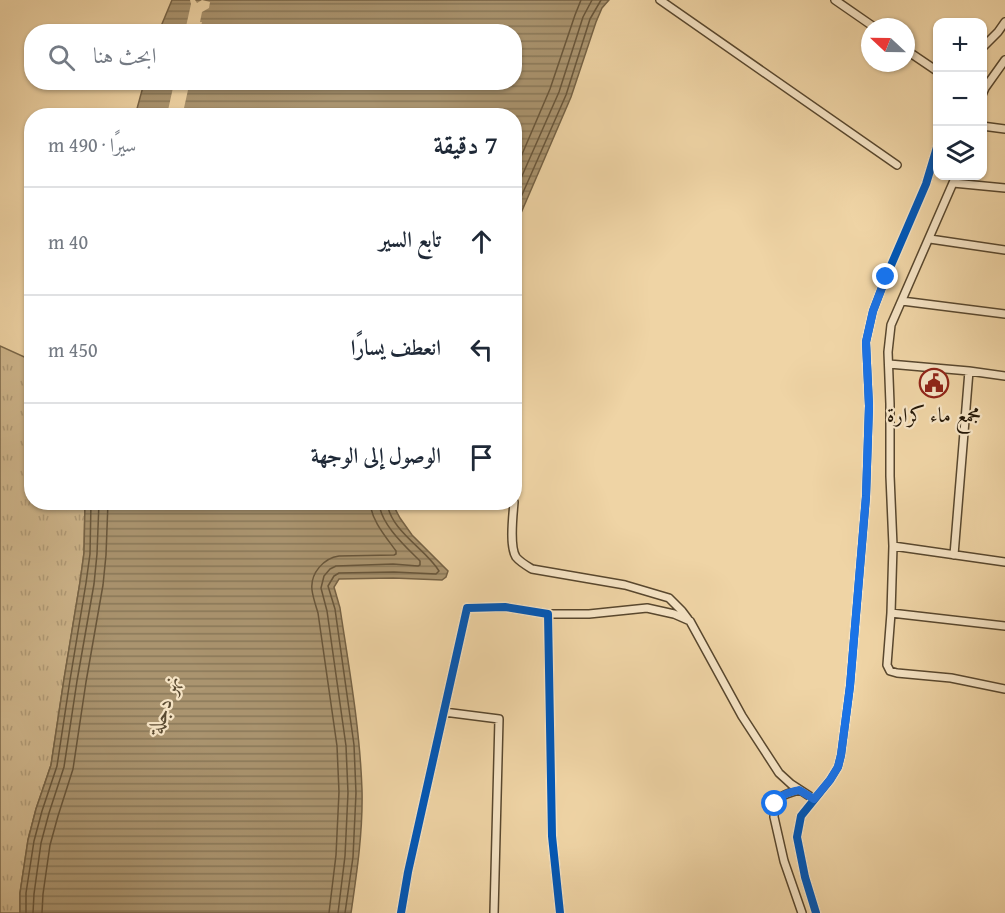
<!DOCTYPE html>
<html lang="ar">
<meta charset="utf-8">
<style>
body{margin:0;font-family:"Gentium Book Plus",Amiri,serif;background:#f2f2f3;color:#1f2937;direction:rtl}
.controls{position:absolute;right:18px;top:18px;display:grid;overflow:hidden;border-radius:12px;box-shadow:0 2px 4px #0004}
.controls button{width:54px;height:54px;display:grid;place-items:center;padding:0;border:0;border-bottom:2px solid #e0e1e3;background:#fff;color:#1f2937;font:30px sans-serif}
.compass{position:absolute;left:861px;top:18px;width:54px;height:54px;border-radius:50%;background:#fff;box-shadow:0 2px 4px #0004;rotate:292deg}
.stop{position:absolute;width:18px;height:18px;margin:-14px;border:4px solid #1a73e8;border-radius:50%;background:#fff}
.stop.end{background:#1a73e8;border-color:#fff;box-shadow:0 2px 6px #0008}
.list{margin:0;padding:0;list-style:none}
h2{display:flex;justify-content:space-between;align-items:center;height:78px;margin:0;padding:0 24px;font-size:26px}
h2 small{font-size:20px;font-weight:400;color:#747a83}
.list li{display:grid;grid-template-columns:39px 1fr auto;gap:18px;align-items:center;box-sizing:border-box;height:108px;padding:0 24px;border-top:2px solid #e0e1e3}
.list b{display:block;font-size:22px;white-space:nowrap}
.list em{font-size:20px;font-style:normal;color:#747a83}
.icon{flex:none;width:33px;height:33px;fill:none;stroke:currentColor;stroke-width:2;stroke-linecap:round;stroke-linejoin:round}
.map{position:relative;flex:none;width:1005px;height:913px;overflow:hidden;direction:ltr}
.search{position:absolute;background:#fff;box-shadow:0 2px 4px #0004;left:24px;top:24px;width:498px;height:66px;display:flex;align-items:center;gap:15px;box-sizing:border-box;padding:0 21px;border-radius:24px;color:#747a83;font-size:22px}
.panel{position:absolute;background:#fff;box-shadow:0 2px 4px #0004;left:24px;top:108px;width:498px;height:402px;border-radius:24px;direction:rtl}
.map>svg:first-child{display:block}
.grass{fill:url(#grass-tufts);stroke:#796648;stroke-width:1.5}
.water{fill:url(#water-rules);stroke:#756245;stroke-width:1.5}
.pier{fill:#efd4a5}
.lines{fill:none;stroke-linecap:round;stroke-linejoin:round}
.shore{stroke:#68563b;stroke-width:1.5}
.street-casing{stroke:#58472e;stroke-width:10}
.street{stroke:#f5e3c4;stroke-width:7}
.cycleway-casing{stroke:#f5e3c4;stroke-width:11}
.cycleway{stroke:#0057b8;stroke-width:8}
.route{stroke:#1a73e8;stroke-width:8}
.labels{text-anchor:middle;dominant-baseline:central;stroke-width:4.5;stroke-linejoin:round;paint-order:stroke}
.poi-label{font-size:21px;fill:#251807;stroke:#f5e3c4}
.water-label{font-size:22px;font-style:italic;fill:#5a4a31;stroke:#f5e3c4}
</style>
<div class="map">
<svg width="1005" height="913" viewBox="0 0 1005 913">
<defs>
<pattern id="grass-tufts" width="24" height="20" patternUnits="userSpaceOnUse" patternTransform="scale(1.5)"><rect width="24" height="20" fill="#cdb48a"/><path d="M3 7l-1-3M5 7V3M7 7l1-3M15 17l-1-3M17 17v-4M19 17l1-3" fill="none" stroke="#b09a76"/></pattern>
<pattern id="water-rules" width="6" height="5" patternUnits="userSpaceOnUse" patternTransform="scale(1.5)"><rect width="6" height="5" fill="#aa946f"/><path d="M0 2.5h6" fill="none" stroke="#8a7859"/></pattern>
</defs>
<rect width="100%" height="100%" fill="#efd4a5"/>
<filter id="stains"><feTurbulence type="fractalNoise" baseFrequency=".00333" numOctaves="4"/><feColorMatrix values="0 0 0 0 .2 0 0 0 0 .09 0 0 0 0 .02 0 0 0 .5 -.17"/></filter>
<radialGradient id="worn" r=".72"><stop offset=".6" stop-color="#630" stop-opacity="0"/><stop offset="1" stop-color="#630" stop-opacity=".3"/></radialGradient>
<path class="grass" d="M 0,346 L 31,360 L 32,502 L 85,503 L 84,553 L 80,582 L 64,679 L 51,765 L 36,809 L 28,840 L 20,893 L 20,913 L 0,913 Z"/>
<path class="water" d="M 172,0 L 609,0 L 602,8 L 596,22 L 571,97 L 515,227 L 514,116 L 135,116 L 144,83 L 514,82 L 514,32 L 159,31 Z
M 85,503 L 392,503 L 400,518 L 412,535 L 448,571 L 446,577 L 442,580 L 393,578 L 339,579 L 334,587 L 340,608 C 349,668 360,729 362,790 C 363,831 357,872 351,913 L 20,913 L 20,893 L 28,840 L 36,809 L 51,765 L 64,679 L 80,582 L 84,553 Z"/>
<path class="pier" d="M 190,0 L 195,0 L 197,3 L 202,0 L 210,2 L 209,8 L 202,12 L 200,22 L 202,22 L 200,31 L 185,31 L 191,4 Z
M 174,83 L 187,83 L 185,89 L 188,90 L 184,108 L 182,108 L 181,115 L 167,115 Z"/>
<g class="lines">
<path class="shore" d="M 514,173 L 550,89 L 575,15 L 581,0
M 514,194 L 559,92 L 583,17 L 592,0
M 514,213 L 566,95 L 590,19 L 601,0
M 26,913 L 26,893 L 34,841 L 42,811 L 57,766 L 70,680 L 86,583 L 90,554 L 91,502
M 33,913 L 34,894 L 41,843 L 49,813 L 64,767 L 77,681 L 94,584 L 97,554 L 99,502
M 42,913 L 43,894 L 50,845 L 58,816 L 73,769 L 86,682 L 103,585 L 106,555 L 108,502
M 329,913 L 336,855 L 339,792 L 337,746 L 318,613 C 316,606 313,598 312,590 C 310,573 324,558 339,556 L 394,555 L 396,554 L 396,551 C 386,537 371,520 370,502
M 338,913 L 345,856 L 348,793 L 346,746 L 327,611 L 321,588 L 324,576 L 330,569 L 336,566 L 393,564 L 418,566 L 420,565 L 420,561 C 406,547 380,524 379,502
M 345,913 L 353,857 L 356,793 L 354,745 L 335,609 L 328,586 L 334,576 L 339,573 L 394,572 L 436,574 L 439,571 C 426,549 390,531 387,502"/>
<g class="street-casing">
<path id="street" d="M 660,0 L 897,165
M 835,0 L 874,27
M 982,48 L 998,32 L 1005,22
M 906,50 L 937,71
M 982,95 L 985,88 L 1005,60
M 982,126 L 1005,129
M 956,176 L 891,325 L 888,352 L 890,404 L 890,476 L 893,546 L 891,613 L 887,665 L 890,671 L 897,673 L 951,678 L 1005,689
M 953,183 L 1005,188
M 930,239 L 1005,250
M 902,301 L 1005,314
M 889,364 L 969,371 L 1005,376
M 514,449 L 514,468
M 514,502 C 513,516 509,546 516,557 C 520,562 527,566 532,569 L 625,585 L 669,598 L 682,611 L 688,619
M 893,546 L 1005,562
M 954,555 L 969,371
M 891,613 L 1005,626
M 548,614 L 589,614 L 647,608 L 674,614 L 690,621 L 742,716 L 779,773 L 791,784 L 814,799
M 444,712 L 499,719 L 494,913
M 799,790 C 781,795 774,797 774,817 L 784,861 L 802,913
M 401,913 L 408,872 L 467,608 L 505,607 L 548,614 L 552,836 L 560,913
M 816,913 L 805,877 L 797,837 L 801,816 L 830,780 L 838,767 L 841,755 L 850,686 L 866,497 L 869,406 L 866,342 L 873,311 L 886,277 L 926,184 L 938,144"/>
</g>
<use href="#street" class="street"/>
<g class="cycleway-casing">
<path id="cycleway" d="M 401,913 L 408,872 L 467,608 L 505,607 L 548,614 L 552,836 L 560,913
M 816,913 L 805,877 L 797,837 L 801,816 L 830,780 L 838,767 L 841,755 L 850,686 L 866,497 L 869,406 L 866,342 L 873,311 L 886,277 L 926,184 L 938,144"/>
</g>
<use href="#cycleway" class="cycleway"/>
</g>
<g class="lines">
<path class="route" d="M 775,804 C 780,794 788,793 799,790 L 814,799 L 830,780 L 838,767 L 841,755 L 850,686 L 866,496 L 869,406 L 866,342 L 873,311 L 886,277"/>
</g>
<defs>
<g id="civic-ring" transform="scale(1.5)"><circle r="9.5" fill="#f5e3c4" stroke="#8f2418" stroke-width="1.5"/><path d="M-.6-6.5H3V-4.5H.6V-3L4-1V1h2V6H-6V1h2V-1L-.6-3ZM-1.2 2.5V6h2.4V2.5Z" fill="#8f2418"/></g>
</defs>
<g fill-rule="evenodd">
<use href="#civic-ring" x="934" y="383"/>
</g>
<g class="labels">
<g class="poi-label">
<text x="934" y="414">مجمع ماء كرارة</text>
</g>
<g class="water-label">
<text transform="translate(163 704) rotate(-73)">نهر دجلة</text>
</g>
</g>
<rect width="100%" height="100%" filter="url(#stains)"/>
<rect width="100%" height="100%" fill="url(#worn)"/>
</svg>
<div class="controls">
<button>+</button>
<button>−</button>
<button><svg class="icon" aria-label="layers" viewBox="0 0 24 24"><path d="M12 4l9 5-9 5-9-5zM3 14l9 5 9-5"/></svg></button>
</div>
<svg class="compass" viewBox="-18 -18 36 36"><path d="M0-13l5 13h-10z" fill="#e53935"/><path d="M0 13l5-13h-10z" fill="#747a83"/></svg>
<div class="stop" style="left:775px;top:804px"></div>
<div class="stop end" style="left:886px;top:277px"></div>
<div class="search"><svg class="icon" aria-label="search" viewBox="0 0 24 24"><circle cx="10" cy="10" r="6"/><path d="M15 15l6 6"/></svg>ابحث هنا</div>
<section class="panel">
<h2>7 دقيقة<small>سيرًا · 490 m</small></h2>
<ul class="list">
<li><svg class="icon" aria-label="ahead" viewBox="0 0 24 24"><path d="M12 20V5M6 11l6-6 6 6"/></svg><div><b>تابع السير</b></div><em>40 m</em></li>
<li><svg class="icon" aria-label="left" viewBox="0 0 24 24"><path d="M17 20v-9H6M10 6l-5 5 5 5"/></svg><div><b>انعطف يسارًا</b></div><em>450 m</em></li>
<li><svg class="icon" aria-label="arrive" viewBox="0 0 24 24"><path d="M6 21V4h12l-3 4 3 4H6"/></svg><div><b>الوصول إلى الوجهة</b></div></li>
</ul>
</section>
</div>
